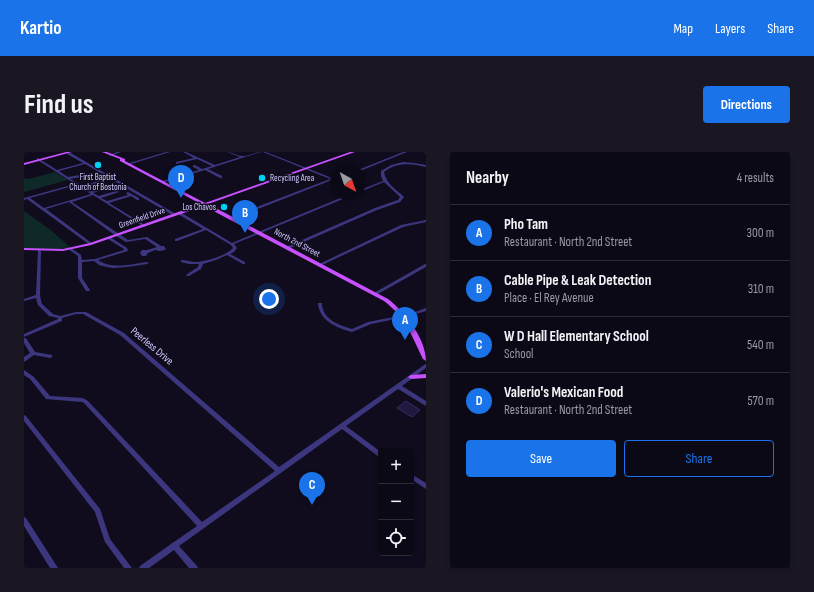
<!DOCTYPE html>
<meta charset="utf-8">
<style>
body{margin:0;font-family:"Sofia Sans Condensed",sans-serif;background:#1a1723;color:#f1f3f6}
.controls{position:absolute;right:12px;bottom:12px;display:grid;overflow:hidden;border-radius:4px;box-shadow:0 2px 6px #0003}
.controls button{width:36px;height:36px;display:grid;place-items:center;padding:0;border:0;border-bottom:1px solid #2c2a35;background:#0c0916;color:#f1f3f6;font:20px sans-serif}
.compass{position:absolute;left:306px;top:12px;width:36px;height:36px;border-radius:50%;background:#0c0916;box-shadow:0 2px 6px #0003;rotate:140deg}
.you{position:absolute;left:245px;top:147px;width:14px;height:14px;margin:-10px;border:3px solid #fff;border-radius:50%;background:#1a73e8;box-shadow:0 0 0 6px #1a73e833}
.badge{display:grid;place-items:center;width:26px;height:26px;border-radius:50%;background:#1a73e8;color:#fff;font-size:13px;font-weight:700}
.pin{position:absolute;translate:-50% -33px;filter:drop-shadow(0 1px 2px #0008)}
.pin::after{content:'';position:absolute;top:21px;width:14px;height:12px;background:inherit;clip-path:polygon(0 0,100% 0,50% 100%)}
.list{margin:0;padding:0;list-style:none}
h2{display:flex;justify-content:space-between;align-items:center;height:52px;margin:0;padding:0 16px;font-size:17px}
h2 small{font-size:13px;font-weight:400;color:#9a9aa1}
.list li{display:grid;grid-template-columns:26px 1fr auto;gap:12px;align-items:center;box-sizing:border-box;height:56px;padding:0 16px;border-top:1px solid #2c2a35}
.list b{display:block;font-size:15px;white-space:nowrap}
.list p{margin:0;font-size:13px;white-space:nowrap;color:#9a9aa1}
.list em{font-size:13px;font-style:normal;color:#9a9aa1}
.actions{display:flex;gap:8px;padding:12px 16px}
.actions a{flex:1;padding:9px 0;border:1px solid #1a73e8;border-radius:4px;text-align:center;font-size:14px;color:#1a73e8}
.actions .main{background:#1a73e8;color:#fff}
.icon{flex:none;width:22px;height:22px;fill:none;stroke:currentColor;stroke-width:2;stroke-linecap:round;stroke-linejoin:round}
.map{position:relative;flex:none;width:402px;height:416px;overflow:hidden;border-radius:4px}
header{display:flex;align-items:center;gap:24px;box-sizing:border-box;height:56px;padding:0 20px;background:#1a73e8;color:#fff}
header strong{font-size:19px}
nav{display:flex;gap:22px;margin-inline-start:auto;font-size:14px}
.intro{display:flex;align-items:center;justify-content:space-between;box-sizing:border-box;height:96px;padding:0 24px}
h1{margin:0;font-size:28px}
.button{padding:10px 18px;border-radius:4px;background:#1a73e8;color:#fff;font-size:14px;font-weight:700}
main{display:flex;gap:24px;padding:0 24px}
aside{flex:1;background:#0c0916;border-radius:4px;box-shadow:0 2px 6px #0003}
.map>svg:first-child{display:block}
.green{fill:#0f2828}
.building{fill:#22173f;stroke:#3a296b}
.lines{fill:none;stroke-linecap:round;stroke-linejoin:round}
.minor{fill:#3c367e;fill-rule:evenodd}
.major{fill:#c750ff;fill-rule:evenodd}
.poi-dot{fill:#00cff4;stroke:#100c1e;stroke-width:1.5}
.labels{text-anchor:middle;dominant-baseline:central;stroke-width:3;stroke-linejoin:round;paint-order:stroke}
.far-poi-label{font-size:9px;fill:#d2c9ff;stroke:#100c1e}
.far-street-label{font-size:9px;fill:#d2c9ff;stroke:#100c1e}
.street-label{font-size:11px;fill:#d2c9ff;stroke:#100c1e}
</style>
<header>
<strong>Kartio</strong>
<nav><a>Map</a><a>Layers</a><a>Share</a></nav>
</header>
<div class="intro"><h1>Find us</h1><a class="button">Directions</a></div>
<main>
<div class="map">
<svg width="402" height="416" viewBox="0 0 402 416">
<rect width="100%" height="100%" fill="#100c1e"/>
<path class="green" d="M 31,20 L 44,28 L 0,40 L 0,26 L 5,27 Z
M 0,59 L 28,79 L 47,96 L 24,98 L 0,96 Z"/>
<path class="building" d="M 382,249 L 396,258 L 388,265 L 373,256 Z"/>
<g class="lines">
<path class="minor" d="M 43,0 L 45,0 L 152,62 L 152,64 L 150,64 L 61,12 L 35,19 L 44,25 L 68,21 L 69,22 L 67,23 L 46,27 L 60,35 C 67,32 76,26 84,28 L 62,36 L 67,39 L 91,32 L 91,34 L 69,41 L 75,44 L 95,38 L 95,40 L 77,46 L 83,49 L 104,43 L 102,41 L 104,40 L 115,46 L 115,48 L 113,48 L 107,44 L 85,51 L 121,73 L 121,75 L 120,75 L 69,43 L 48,50 L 104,88 L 123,85 L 137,94 L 140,94 L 142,97 L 141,98 L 136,99 L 131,98 L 124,101 L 122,104 L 118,104 L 116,101 L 118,98 L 123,98 L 133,95 L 121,87 L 102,90 L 92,84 L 45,50 L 22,57 L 69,92 L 67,93 L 66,93 L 3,47 L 0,48 L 0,46 L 51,32 L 12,7 L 14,6 L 33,18 L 59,11 L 43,2 ZM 53,33 L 67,42 L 20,56 L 6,46 Z
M 93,0 L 97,0 L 86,4 L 85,3 Z
M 142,0 L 146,0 L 104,13 L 102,12 Z
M 159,0 L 162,0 L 191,13 L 216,5 L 203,0 C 208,0 213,4 218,4 C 224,5 231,0 237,0 L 184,17 L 198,24 L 198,26 L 196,26 L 181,18 L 138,31 L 138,29 L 175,18 L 169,15 L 169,13 L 171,13 L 178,17 L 188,14 L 173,7 L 152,12 L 152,10 L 170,6 Z
M 239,0 L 242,0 L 308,26 L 312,25 L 311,29 L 308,28 L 208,67 L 206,67 L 206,65 L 306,27 Z
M 379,0 L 383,0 L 336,19 L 334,18 Z
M 399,0 L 402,0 L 402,2 Z
M 379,10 L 390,11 L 402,13 L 402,15 C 387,11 372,10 360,20 C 362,32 372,37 380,45 L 376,50 L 353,58 L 264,97 L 262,97 L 262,95 L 351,56 L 374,48 L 376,45 L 360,30 L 336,40 L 336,38 L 359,29 L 357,24 L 357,19 L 367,13 Z
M 326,42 L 331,42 L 210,92 L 213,96 L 210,100 L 206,102 L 221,110 L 221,112 L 219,112 L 203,103 L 192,108 L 179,112 L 177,117 L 165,124 L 163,124 L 162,123 L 174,115 L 175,112 L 165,112 L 157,110 L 157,108 C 162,108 167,110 173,110 C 183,109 202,104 209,96 L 207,93 L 182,78 L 153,89 L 151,89 L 151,87 L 179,77 L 154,62 L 154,60 L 156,60 L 208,91 Z
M 402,68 L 402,70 L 379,75 L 296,114 L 295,114 L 293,113 L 377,73 Z
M 84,85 L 86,85 L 103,96 L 104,99 L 74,108 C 89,118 107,112 123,110 L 125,111 L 123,112 L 103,115 L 89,116 L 83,115 L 75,113 L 70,109 L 58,110 L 58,126 L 66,138 L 66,139 L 62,139 L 54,126 L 54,104 L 44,97 L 46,96 L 47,96 L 57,103 L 58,108 L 71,107 L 100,98 L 100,97 L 84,87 Z
M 14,98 L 15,98 L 17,99 L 16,144 L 18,152 L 29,162 L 36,164 L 52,160 L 62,160 L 100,181 L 255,315 L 400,213 L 402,212 L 402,216 L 378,234 L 402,249 L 402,254 L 374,237 L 322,274 L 357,300 L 357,305 L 355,305 L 318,277 L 155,394 L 173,414 L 174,416 L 165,416 L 150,398 L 125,416 L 115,416 L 116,414 L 147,392 L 148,391 L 150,390 L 173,374 L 60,251 L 58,250 L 22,247 L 6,227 L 0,223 L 0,218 L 10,225 L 26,244 L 59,246 L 64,249 L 178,370 L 251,319 L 96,183 L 59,162 L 52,162 L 38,166 L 38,169 L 0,185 L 0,182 L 34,167 L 34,166 L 25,164 L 14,153 L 12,146 L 0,149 L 0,147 L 12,143 Z
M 401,112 L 402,112 L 402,115 L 352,143 L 348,143 L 348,142 Z
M 294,151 L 298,151 C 298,153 298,155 299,157 C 302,169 318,174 328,177 L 344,170 L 385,162 L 402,156 L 402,159 L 386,164 L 347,172 L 328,180 C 313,176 296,169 294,152 Z
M 0,186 L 2,186 L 11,200 L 28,203 L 28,205 L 26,206 L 10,203 L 0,210 L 0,205 L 6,201 L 0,191 Z
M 0,263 L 2,264 L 76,357 L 86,387 L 108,416 L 100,416 L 81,390 L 71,360 L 0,269 Z
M 387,322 L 402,331 L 402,337 L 387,327 Z
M 0,365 L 2,366 L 34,416 L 26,416 L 0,374 Z"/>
<path class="major" d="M 42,0 L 48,0 L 0,13 L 0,11 Z
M 78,0 L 83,0 L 101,7 L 101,9 L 181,51 L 326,0 L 331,0 L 184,52 L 364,147 C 381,160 402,187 402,209 L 399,207 C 388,184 381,165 360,149 L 180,54 L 67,93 L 39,99 L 0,98 L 0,96 L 39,97 L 66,91 L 177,52 L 96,9 L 96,7 Z
M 402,222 L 402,226 L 387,227 L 384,225 L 387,223 Z"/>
</g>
<g class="poi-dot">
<circle cx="74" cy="13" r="4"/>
<circle cx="238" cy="26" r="4"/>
<circle cx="200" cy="55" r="4"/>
</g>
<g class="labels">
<g class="far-poi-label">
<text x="74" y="25">First Baptist<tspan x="74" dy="10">Church of Bostonia</tspan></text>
<text x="246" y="26" text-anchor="start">Recycling Area</text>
<text x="192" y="55" text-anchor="end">Los Chavos</text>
</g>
<g class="far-street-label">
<text transform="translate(118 66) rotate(-19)">Greenfield Drive</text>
<text transform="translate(273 91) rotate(28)">North 2nd Street</text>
</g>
<g class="street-label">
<text transform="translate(128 194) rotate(40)">Peerless Drive</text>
</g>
</g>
</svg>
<div class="controls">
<button>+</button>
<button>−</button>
<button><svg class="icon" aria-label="locate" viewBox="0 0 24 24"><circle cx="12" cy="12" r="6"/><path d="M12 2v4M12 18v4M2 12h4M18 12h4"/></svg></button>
</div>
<svg class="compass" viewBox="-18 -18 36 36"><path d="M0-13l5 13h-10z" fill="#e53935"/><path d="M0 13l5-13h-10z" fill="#9a9aa1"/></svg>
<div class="you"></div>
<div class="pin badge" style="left:381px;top:188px">A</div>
<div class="pin badge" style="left:221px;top:81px">B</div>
<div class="pin badge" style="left:288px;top:353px">C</div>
<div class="pin badge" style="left:157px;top:46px">D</div>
</div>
<aside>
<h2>Nearby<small>4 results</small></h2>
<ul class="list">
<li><span class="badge">A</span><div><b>Pho Tam</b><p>Restaurant · North 2nd Street</p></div><em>300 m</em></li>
<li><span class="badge">B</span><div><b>Cable Pipe &amp; Leak Detection</b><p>Place · El Rey Avenue</p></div><em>310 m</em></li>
<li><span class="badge">C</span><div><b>W D Hall Elementary School</b><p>School</p></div><em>540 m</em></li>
<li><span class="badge">D</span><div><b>Valerio's Mexican Food</b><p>Restaurant · North 2nd Street</p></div><em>570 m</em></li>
</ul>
<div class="actions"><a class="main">Save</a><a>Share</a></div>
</aside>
</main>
